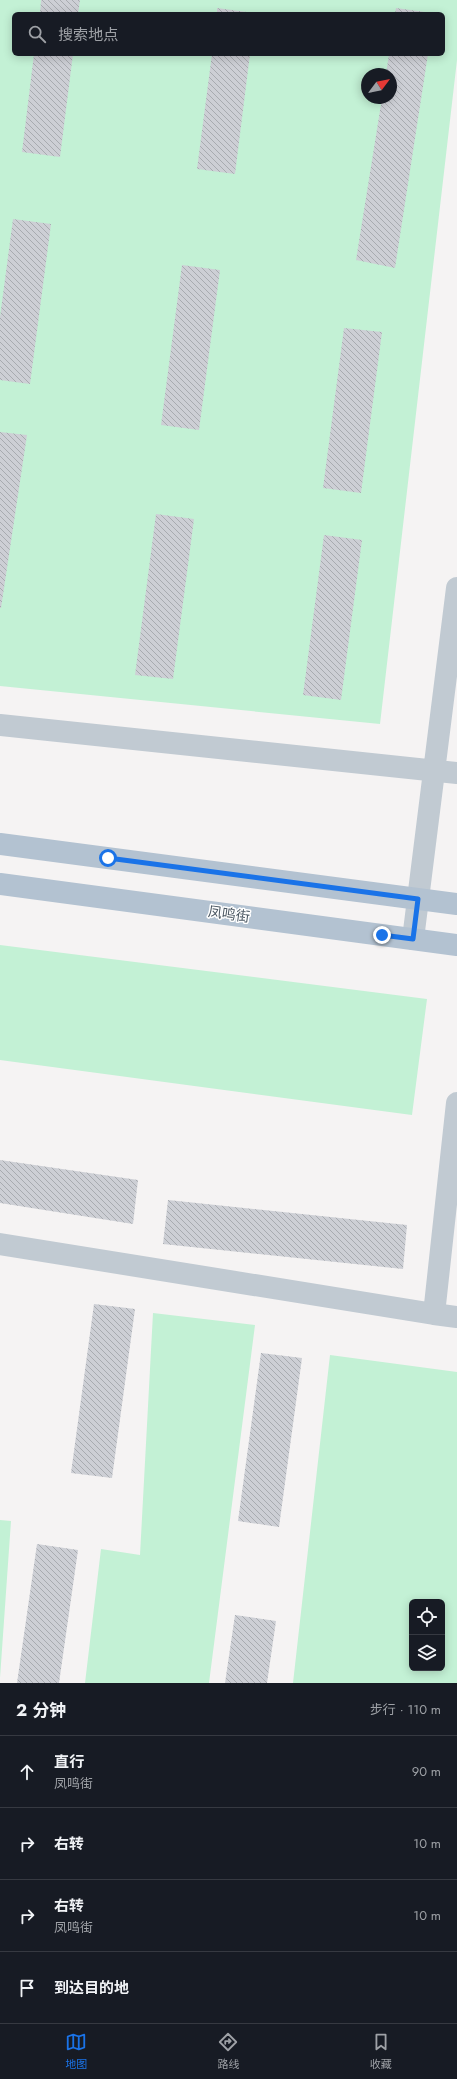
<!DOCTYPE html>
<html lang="zh">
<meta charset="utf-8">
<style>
body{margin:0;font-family:Jost,"Noto Sans SC",sans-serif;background:#20242c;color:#f1f3f6}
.controls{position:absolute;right:12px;bottom:12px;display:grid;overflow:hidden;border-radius:6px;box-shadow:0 2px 10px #0003}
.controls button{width:36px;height:36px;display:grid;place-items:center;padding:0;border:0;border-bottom:1px solid #363941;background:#171b24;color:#f1f3f6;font:20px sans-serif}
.compass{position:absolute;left:361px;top:68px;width:36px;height:36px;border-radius:50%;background:#171b24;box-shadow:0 2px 10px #0003;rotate:58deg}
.stop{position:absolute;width:12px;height:12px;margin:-9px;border:3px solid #1a73e8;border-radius:50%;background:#fff}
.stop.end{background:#1a73e8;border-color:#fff;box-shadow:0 1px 4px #0008}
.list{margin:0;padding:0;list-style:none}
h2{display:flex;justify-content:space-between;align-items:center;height:52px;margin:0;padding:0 16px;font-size:17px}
h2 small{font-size:13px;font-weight:400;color:#9ea1a6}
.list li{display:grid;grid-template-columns:26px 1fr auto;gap:12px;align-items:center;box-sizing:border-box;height:72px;padding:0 16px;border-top:1px solid #363941}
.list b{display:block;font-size:15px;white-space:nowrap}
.list p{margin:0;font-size:13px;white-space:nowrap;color:#9ea1a6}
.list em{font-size:13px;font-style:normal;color:#9ea1a6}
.icon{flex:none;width:22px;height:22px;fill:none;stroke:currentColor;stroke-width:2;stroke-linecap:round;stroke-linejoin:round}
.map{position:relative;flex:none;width:457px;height:1683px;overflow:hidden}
.search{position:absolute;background:#171b24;box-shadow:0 2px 10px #0003;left:12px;right:12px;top:12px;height:44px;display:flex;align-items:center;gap:10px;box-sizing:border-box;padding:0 14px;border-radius:6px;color:#9ea1a6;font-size:15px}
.sheet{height:340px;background:#171b24}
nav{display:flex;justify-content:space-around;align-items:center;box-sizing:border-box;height:56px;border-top:1px solid #363941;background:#171b24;font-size:11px;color:#9ea1a6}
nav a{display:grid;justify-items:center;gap:2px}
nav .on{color:#1a73e8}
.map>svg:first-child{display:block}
.garden{fill:#c3f1d5;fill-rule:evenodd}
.building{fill:url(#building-back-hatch)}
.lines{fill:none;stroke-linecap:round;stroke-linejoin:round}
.minor{stroke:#c1cad2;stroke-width:22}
.major{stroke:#b3c2d1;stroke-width:22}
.route{stroke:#1a73e8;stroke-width:5}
.labels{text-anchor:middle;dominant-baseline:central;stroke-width:3;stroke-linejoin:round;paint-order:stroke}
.street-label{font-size:14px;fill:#4a5661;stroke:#fff}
</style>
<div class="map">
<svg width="457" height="1683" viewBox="0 0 457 1683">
<defs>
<pattern id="building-back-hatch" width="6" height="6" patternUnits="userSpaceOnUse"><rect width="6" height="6" fill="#cdcfd5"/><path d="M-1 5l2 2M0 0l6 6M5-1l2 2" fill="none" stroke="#a8abb0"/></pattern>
</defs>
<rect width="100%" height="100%" fill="#f5f3f3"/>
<path class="garden" d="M 0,0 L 457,0 L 457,60 L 380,724 L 0,686 ZM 14,14 L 443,14 L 443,54 L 14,54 ZM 367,74 L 391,74 L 391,98 L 367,98 Z
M 0,945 L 427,999 L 412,1115 L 0,1060 Z
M 153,1313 L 255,1325 L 209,1683 L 85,1683 L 101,1549 L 140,1555 Z
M 330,1355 L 457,1372 L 457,1683 L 293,1683 ZM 412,1602 L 442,1602 L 442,1668 L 412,1668 Z
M 0,1520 L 11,1521 L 0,1678 Z"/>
<path class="building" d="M 41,0 L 80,0 L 78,14 L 40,14 Z
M 217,8 L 254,13 L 254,14 L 217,14 Z
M 396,8 L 432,13 L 432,14 L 395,14 Z
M 34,54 L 73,54 L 60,157 L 22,152 Z
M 212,54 L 250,54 L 235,174 L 197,169 Z
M 389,54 L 428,54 L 395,268 L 356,260 L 382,98 L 391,98 L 391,74 L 386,74 Z
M 13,219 L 51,224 L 30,384 L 0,380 L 0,317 Z
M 182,265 L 220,270 L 199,430 L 161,425 Z
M 344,328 L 382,332 L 361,493 L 323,488 Z
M 0,432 L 27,435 L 1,608 L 0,608 Z
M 156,514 L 194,519 L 173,679 L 135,675 Z
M 324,535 L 362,540 L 341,700 L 303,695 Z
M 0,1160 L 138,1180 L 133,1224 L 0,1203 Z
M 168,1200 L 407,1225 L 403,1269 L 163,1244 Z
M 94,1304 L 135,1309 L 112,1478 L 71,1473 Z
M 261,1353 L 302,1358 L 279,1527 L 238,1521 Z
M 37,1544 L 78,1550 L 59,1683 L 17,1683 Z
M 235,1615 L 276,1621 L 267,1683 L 225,1683 Z"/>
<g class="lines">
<path class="minor" d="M 0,725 L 457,773
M 413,939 L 457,588
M 457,1103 L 434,1314 L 457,1317
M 0,1244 L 434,1314"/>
<path class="major" d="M 0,844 L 457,904
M 0,884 L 457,945"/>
</g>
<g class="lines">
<path class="route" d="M 108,858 L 418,899 L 413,939 L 382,935"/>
</g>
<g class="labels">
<g class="street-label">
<text transform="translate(229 914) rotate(8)">凤鸣街</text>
</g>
</g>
</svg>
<div class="controls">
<button><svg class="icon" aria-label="locate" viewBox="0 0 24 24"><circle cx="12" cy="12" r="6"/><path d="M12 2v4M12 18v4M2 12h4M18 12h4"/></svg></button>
<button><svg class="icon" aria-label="layers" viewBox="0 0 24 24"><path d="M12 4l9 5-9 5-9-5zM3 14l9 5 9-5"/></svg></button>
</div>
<svg class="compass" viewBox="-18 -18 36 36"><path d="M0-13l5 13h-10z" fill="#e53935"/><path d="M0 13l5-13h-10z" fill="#9ea1a6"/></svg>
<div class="stop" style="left:108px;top:858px"></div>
<div class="stop end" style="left:382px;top:935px"></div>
<div class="search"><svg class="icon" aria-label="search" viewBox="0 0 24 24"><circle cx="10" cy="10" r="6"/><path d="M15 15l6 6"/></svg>搜索地点</div>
</div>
<section class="sheet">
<h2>2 分钟<small>步行 · 110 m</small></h2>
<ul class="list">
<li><svg class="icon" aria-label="ahead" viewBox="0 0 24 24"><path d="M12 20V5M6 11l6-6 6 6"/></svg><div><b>直行</b><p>凤鸣街</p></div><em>90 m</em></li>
<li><svg class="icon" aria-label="right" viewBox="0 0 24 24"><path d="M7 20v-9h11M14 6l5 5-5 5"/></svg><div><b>右转</b></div><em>10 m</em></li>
<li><svg class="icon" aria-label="right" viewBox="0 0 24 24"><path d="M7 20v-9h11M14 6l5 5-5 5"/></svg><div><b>右转</b><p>凤鸣街</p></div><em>10 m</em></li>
<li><svg class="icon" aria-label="arrive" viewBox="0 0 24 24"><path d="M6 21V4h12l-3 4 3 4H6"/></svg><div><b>到达目的地</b></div></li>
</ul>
</section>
<nav>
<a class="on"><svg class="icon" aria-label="map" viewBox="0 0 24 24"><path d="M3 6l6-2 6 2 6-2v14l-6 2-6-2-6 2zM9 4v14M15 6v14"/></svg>地图</a>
<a><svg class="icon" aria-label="directions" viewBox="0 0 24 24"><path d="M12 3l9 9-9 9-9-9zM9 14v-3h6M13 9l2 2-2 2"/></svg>路线</a>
<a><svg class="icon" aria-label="saved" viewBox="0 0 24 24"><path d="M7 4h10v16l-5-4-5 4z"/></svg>收藏</a>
</nav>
